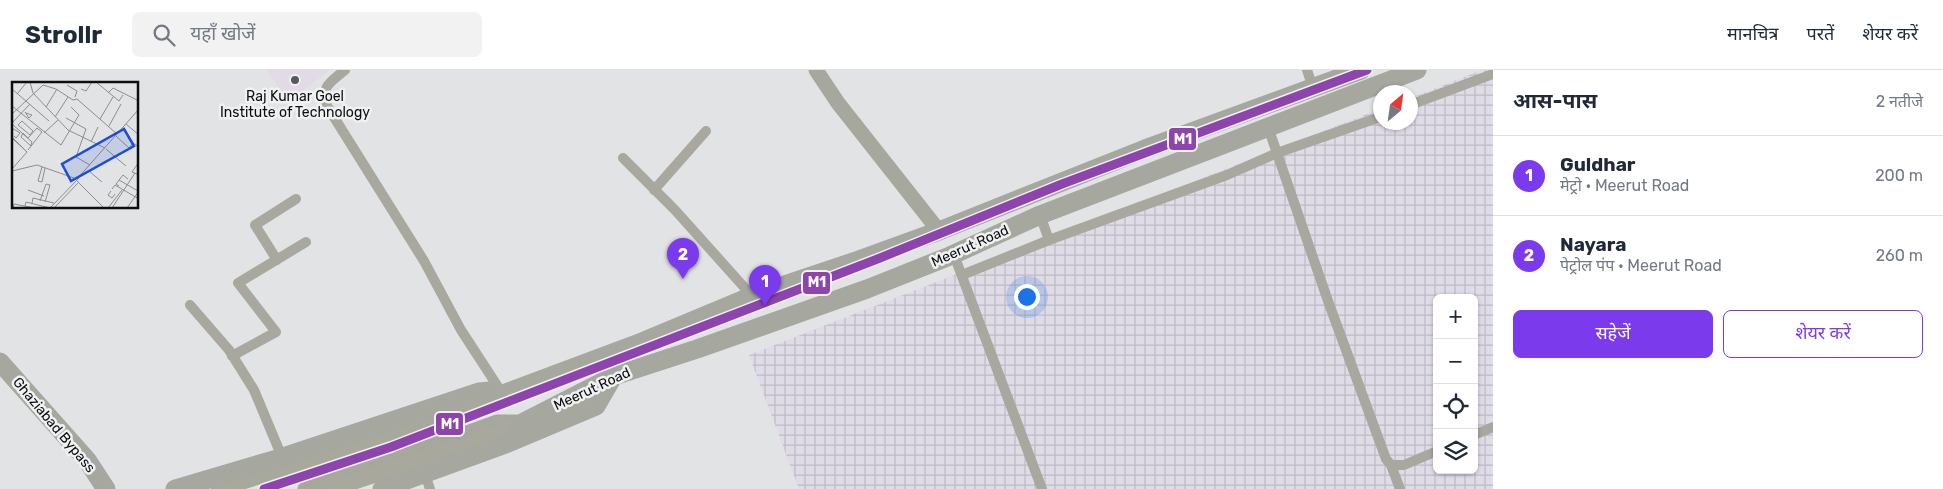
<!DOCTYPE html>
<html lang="hi">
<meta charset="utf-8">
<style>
body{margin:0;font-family:Rubik,"Noto Sans Devanagari",sans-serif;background:#f2f2f3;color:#1f2937}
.controls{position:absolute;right:15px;bottom:15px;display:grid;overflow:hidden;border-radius:8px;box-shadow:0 1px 4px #0004}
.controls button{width:45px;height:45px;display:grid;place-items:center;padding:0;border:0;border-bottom:1px solid #e0e1e3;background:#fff;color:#1f2937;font:25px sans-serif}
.compass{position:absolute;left:1373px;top:15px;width:45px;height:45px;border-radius:50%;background:#fff;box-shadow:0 1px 4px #0004;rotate:29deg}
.you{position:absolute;left:1026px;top:226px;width:18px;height:18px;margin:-12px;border:4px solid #fff;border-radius:50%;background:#1a73e8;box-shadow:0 0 0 8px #1a73e833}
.badge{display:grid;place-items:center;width:32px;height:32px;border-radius:50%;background:#7c3aed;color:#fff;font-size:16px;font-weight:700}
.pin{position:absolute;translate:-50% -41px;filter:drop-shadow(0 1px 2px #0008)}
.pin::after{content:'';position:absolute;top:26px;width:18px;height:15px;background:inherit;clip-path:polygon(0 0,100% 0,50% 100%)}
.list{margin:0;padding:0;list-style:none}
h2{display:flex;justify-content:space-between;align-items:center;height:65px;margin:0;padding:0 20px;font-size:21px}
h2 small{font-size:16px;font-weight:400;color:#747a83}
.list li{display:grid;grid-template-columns:32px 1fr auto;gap:15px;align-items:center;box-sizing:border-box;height:80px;padding:0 20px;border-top:1px solid #e0e1e3}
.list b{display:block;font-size:19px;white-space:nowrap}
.list p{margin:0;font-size:16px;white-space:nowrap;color:#747a83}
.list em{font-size:16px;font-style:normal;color:#747a83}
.actions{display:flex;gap:10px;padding:15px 20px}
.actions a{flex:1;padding:11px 0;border:1px solid #7c3aed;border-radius:8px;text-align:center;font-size:18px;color:#7c3aed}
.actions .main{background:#7c3aed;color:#fff}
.icon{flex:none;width:28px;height:28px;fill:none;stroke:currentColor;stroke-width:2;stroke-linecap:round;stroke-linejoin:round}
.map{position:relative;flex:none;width:1493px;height:419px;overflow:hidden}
header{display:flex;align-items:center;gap:30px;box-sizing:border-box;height:70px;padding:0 25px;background:#fff;border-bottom:1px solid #e0e1e3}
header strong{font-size:24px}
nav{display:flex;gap:28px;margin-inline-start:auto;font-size:18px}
.search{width:350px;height:45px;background:#f2f2f3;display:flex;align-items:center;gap:12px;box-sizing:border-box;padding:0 18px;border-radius:8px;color:#747a83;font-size:19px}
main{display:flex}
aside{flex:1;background:#fff}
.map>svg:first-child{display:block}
.industrial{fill:url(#industrial-grid);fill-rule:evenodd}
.education{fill:#e2dbe6}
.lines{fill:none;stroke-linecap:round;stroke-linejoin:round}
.street{stroke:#a8a89e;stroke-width:10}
.secondary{stroke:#a6a79d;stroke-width:15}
.primary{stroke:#a8a89d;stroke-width:16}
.highway{stroke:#a6a79e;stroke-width:19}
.metro-1-casing{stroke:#eff1f2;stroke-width:12}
.metro-1{stroke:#8e44ad;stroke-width:9}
.poi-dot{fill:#58595a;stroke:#eff1f2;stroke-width:2}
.labels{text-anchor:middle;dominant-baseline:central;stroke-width:5;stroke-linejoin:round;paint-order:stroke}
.poi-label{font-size:14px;fill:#0d0e0f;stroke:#eff1f2}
.street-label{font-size:14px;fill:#0d0e0f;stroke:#eff1f2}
.inset-road{fill:none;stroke:#8d8e8f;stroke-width:1}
.view{fill:#1d4ed8;fill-opacity:0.15;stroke:#1d4ed8;stroke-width:2.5}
.inset-edge{fill:none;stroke:#0d0e0f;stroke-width:2.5}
.line-badge{stroke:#eff1f2;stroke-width:2}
.badge-label{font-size:14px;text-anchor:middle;font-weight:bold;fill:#fff}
</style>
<header>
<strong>Strollr</strong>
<div class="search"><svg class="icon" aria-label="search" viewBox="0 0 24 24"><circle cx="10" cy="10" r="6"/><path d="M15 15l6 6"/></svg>यहाँ खोजें</div>
<nav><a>मानचित्र</a><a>परतें</a><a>शेयर करें</a></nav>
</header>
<main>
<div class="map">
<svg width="1493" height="419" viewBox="0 0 1493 419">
<defs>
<pattern id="industrial-grid" width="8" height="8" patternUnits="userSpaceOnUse" patternTransform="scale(1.25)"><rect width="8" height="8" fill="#dfdbe7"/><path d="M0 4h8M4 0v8" fill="none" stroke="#bebbc5"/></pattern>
</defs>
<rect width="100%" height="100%" fill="#e2e3e4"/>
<path class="industrial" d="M 1482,0 L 1493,0 L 1493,419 L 799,419 L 749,285 L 1380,39 L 1380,52 L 1410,52 L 1411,28 ZM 1437,228 L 1474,228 L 1474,400 L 1437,400 Z"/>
<path class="education" d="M 266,0 L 330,0 L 289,31 Z"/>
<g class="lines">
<path class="street" d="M 345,0 C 332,11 319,17 327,36 L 424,191 L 461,260 L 502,323
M 1307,0 L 1313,18
M 1410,35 L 1493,4
M 1268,57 L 1328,231 L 1386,389 L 1391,395 L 1404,395 L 1437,381
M 623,88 L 675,140 L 752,226
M 654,120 L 706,61
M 1040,145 L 1049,170
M 954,185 L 1042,419
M 277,190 L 255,155 L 296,129
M 962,205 L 1049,170 L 1227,105 L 1277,83 L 1380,47
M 190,235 L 229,280 L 254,320 L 282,387
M 232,286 L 276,262 L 238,213 L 306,172
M 1474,365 L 1493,357
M 1391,395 L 1400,419
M 425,404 L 430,419"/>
<path class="secondary" d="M 816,0 L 838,33 L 939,161
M 305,419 L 378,395 L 497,352 L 522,352"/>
<path class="primary" d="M 219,419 L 365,373 L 498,326
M 332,419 L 479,370 L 524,352"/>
<path class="highway" d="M 0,292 L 87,390 L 106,419
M 508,373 L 524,352 L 614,306 L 697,279 L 867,219 L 950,186 L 1040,145 L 1417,0
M 175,419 L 277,389 L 479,322 L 490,321 L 498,326 L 637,274 L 752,226 L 859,190 L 939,161 L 1145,79 L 1361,0
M 382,419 L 508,373 L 596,336 L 614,305"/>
<g class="metro-1-casing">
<path id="metro-1" d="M 264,419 L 391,377 L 880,188 L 1062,114 L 1367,0"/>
</g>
<use href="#metro-1" class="metro-1"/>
</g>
<circle class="poi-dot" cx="295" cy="10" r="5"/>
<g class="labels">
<g class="poi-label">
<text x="295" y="26">Raj Kumar Goel<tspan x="295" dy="16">Institute of Technology</tspan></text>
</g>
<g class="street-label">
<text transform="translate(970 176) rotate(-24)">Meerut Road</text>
<text transform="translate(592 319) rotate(-25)">Meerut Road</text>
<text transform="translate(54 355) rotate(50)">Ghaziabad Bypass</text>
</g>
</g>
<g transform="translate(12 12)">
<rect width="126" height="126" fill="#e2e3e4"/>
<path class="inset-road" d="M 18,0 L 21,11 L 56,48 L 93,66M 84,0 L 107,19 L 111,13M 55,3 L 65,9 L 63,15M 0,7 L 37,39M 69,7 L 74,9 L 80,0M 96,11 L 101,6 L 127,19M 5,12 L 15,0M 0,24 L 49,63 L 67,33 L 59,25M 34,25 L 45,7M 13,30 L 17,36 L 20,33 L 14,31M 0,32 L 31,3 L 44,7 L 61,18 L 65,17 L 105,52M 43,35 L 56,15M 54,36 L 74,47 L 64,75 L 78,83M 88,37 L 101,15M 10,39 L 21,49 L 18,53 L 6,43 ZM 0,41 L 18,22M 0,42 L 20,60 L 19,63M 114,42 L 127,53M 97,44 L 109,22M 0,46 L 8,51 L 4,56 L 2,54M 11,51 L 16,56 L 25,46 L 30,50 L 16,68M 11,51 L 9,55 L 19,64M 32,51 L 46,38M 104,54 L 117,66 L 121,61 L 127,65M 0,55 L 15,70 L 0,56M 79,60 L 86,45M 94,67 L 114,84M 30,85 L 26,99 L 30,100 L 33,86M 0,87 L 15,70M 0,89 L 25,83 L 62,96 L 92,126M 77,89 L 90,100M 125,92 L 120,90 L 127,80M 65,97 L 127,27M 107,98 L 126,109M 107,104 L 104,102 L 111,93 L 116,97M 100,107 L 103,103 L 127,117M 16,108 L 32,114M 99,109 L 96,113 L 100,116 L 103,112M 28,119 L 34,102M 33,120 L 38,103 L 34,102M 20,121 L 21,116 L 42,121M 13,124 L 14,120 L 38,126M 1,126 L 2,122 L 23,126M 38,126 L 67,96M 42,126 L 66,101M 96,126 L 110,108M 100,126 L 123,91M 115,126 L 127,109"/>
<path class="view" d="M 112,47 L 122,64 L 59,99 L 50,82 Z"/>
<rect width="126" height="126" class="inset-edge"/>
</g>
<g class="line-badge">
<rect x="1168" y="57" width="29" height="24" rx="5" fill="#8e44ad"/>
<rect x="802" y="201" width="29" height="24" rx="5" fill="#8e44ad"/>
<rect x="435" y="342" width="29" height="24" rx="5" fill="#8e44ad"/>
</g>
<g class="badge-label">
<text x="1183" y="74">M1</text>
<text x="817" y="217">M1</text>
<text x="450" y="359">M1</text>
</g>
</svg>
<div class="controls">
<button>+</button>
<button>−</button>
<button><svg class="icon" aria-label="locate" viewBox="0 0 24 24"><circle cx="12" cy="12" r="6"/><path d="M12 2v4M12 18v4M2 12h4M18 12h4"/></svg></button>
<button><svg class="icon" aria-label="layers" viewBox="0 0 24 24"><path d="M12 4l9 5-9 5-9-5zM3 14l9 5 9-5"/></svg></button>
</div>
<svg class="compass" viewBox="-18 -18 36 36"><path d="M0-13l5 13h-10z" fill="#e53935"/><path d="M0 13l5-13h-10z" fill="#747a83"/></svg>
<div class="you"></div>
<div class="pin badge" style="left:765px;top:236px">1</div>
<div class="pin badge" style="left:683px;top:209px">2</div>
</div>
<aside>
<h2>आस-पास<small>2 नतीजे</small></h2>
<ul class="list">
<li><span class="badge">1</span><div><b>Guldhar</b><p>मेट्रो · Meerut Road</p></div><em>200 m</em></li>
<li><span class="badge">2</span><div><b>Nayara</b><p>पेट्रोल पंप · Meerut Road</p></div><em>260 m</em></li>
</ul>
<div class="actions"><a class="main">सहेजें</a><a>शेयर करें</a></div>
</aside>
</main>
